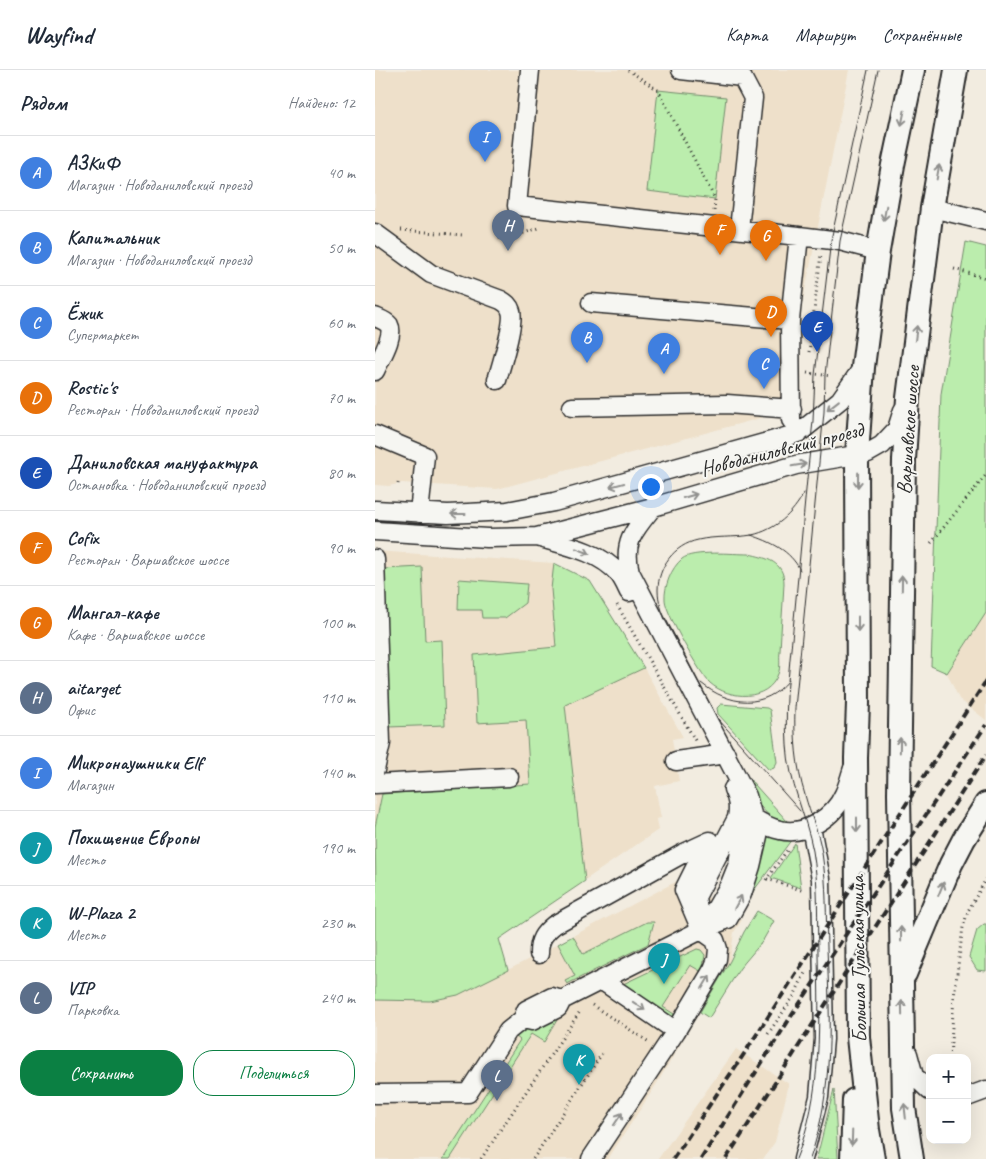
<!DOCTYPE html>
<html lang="ru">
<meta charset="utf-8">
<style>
body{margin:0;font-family:Caveat,sans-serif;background:#f2f2f3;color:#1f2937}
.controls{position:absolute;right:15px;bottom:15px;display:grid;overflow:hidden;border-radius:10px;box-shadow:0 5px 20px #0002}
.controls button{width:45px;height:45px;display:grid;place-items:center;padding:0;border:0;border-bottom:1px solid #e0e1e3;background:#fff;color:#1f2937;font:25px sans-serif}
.you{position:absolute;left:275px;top:416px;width:18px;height:18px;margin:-12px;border:4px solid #fff;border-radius:50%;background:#1a73e8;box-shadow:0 0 0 8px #1a73e833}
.badge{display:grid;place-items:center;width:32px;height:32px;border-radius:50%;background:#0b8043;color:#fff;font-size:16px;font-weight:700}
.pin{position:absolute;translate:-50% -41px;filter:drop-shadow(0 1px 2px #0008)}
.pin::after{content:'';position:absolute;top:26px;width:18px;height:15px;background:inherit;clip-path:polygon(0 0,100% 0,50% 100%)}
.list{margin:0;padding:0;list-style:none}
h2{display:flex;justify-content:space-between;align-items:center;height:65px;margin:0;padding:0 20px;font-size:21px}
h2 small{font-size:16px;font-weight:400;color:#747a83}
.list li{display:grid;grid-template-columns:32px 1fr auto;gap:15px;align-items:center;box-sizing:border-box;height:75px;padding:0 20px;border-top:1px solid #e0e1e3}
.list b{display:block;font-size:19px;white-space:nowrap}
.list p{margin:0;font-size:16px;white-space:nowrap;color:#747a83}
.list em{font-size:16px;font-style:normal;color:#747a83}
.actions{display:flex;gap:10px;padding:15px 20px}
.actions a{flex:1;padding:11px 0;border:1px solid #0b8043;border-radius:20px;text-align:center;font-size:18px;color:#0b8043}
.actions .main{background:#0b8043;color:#fff}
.map{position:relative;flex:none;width:611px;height:1089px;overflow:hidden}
header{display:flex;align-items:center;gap:30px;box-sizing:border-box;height:70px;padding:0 25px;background:#fff;border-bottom:1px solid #e0e1e3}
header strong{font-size:24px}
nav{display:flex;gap:28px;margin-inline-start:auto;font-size:18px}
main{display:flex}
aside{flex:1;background:#fff}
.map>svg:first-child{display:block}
.built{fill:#eee0ca}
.green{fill:#bbedad;stroke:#738c6c}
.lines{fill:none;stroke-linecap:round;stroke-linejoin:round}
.minor-casing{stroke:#2b2b2b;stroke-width:21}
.major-casing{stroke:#2b2b2b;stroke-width:26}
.path{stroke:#2b2b2b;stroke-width:3;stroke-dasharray:1 4;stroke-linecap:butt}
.minor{stroke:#f6f6f2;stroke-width:18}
.major{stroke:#f6f6f2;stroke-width:22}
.tram{stroke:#2b2b2b;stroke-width:1}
.rail{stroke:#2b2b2b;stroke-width:4;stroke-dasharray:8 4;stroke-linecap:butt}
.oneway{stroke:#90908e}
.labels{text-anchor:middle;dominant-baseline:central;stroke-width:4;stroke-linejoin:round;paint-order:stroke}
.street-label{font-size:21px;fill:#2b2b2b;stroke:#f6f6f2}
</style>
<header>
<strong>Wayfind</strong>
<nav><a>Карта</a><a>Маршрут</a><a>Сохранённые</a></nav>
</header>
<main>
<aside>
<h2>Рядом<small>Найдено: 12</small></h2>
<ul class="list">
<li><span class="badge" style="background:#3f7fe0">A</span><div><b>АЗКиФ</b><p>Магазин · Новоданиловский проезд</p></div><em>40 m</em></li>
<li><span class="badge" style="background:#3f7fe0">B</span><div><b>Капитальник</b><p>Магазин · Новоданиловский проезд</p></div><em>50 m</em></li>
<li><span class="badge" style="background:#3f7fe0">C</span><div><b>Ёжик</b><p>Супермаркет</p></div><em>60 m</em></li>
<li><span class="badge" style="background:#e8710a">D</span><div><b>Rostic's</b><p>Ресторан · Новоданиловский проезд</p></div><em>70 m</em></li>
<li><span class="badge" style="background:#1a4fb4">E</span><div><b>Даниловская мануфактура</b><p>Остановка · Новоданиловский проезд</p></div><em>80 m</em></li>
<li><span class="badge" style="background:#e8710a">F</span><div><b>Cofix</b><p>Ресторан · Варшавское шоссе</p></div><em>90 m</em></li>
<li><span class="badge" style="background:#e8710a">G</span><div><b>Мангал-кафе</b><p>Кафе · Варшавское шоссе</p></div><em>100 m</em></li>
<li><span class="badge" style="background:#5c6f8a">H</span><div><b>aitarget</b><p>Офис</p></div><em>110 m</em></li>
<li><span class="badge" style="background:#3f7fe0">I</span><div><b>Микронаушники Elf</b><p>Магазин</p></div><em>140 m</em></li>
<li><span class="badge" style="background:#0f9aa8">J</span><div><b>Похищение Европы</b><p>Место</p></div><em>190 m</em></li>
<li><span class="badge" style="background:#0f9aa8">K</span><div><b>W-Plaza 2</b><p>Место</p></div><em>230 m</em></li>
<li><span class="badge" style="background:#5c6f8a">L</span><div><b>VIP</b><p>Парковка</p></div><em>240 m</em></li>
</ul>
<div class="actions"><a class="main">Сохранить</a><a>Поделиться</a></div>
</aside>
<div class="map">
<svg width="611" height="1089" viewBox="0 0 611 1089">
<rect width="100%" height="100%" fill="#f2ece0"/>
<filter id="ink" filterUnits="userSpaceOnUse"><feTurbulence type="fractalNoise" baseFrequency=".02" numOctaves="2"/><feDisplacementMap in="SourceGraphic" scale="10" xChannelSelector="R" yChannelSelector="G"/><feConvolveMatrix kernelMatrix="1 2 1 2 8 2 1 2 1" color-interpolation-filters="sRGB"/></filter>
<g filter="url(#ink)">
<path class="built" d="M 0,0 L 474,0 L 436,192 L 404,343 L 122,419 L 27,413 L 14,416 L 0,415 Z
M 0,481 L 179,493 L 215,511 L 269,598 L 308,667 L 297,669 L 304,711 L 280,716 L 286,748 L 281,749 L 283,760 L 124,869 L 133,900 L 306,809 L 367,850 L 359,862 L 355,891 L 281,1015 L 233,1089 L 0,1089 Z
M 611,543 L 611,650 L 584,629 L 572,603 Z
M 361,979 L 414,1014 L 400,1072 L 388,1089 L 283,1089 Z"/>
<path class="green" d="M 283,20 L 351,27 L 340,129 L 272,121 Z
M 591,172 L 611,177 L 611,543 L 572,603 L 556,596 L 566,324 Z
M 374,484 C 392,488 409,492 409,513 C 408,536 406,559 405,581 C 404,588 406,598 403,604 C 393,632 354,630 335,613 C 325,604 291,544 290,530 C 289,517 296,498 307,489 C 318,480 358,484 374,484 Z
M 179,493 L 215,511 L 269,598 L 190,635 L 210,811 L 124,869 L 133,900 L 83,925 L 55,931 L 0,930 L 0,828 L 1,821 L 0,757 L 7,724 L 155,714 L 151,650 L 102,653 L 99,585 L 181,577 L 176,519 Z
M 47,497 L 50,571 L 67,570 L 70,655 L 13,657 L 8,499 Z
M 84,509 L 152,514 L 150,533 L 130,548 L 107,548 L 106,540 L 83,540 Z
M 346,634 L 392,638 L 395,640 L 402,692 L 399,698 L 394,700 L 343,644 L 342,638 Z
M 364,697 L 412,751 L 409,754 C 384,745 375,719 364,697 Z
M 391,762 L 417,769 L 371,831 Z
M 420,773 L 426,818 L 396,808 Z
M 382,841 L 399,851 L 387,872 L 365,898 L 334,948 L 325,942 L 355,891 L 369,862 Z
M 272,852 L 279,852 L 273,874 L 192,914 L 190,911 L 200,906 L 183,874 L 198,866 L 208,884 Z
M 609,854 L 611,854 L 611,901 L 602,900 L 594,887 L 602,860 Z
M 322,879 L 326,880 L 330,885 L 327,902 L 315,895 L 288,937 L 299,944 L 296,949 L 246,915 Z
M 182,944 L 185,945 L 169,972 L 156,964 L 75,1089 L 68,1089 L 145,970 L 140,966 Z
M 459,1019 L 463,1089 L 441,1089 L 442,1087 Z"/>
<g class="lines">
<g class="minor-casing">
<path id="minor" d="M 155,0 L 142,136 L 424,166 L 465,171 L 503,181
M 306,0 L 367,7 L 378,28 L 364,159
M 557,138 L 611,151
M 0,163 L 56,204 L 126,230 C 131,233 134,235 136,241 C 140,252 126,296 122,310
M 216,233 L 415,250
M 0,247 C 5,249 11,251 14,255 C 20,266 4,291 0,301
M 197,337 L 352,334 L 417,339
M 416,350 L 415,250 L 424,166
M 0,365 L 50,386 L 44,443
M 0,440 L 73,444 L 132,441 L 179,432 L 414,366 L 425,362 L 465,330 L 488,297
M 0,461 L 112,468 L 162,467 L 278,437 L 421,395 L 493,383 L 507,375 L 522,359 L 528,340
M 162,467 C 190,475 224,481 244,504 C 248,509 251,516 254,522
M 0,489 L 6,673 L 0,700
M 301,691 L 351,684
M 0,714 L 134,707
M 377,747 C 386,753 395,758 405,760 C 430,766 459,747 469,724 C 473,716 475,707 478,698
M 326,859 L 340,840 L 355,814 L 363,794 L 367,768 L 377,747
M 326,860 L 321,827 L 362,748 C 364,737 363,730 358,719
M 164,884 C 164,870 168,864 179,855 L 307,784 L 335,771
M 226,910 L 301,961
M 187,930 L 177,927 L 151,940 L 148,949 L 157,951 L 183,938 L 187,930 L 326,860 L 353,849 L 367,824 L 376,796 L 383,766 L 372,726 L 255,502 C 247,472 260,459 278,437
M 533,984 L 539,1006 L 555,1021
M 0,1024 L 93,1023 L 133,961 L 148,949
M 592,1027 L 611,1020
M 216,1089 L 301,961 L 338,899 L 342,889 L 343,879 L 340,870 L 326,860 L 309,820 L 333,772
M 428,1089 L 444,1027 L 449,969 L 446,809 L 436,757"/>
</g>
<g class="major-casing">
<path id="major" d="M 530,904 L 576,794 L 589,769 L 611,734
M 477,1089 L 479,1030
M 498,1089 L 493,1060 L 483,967 L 481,688 L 483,633 L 482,385 L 488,297 L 503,181 L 518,95 L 538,0
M 537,1089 L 529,1038 L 524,724 L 529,390 L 533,328 L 557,138 L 581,0"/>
</g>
<path class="path" d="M 253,0 L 283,20 L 340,129 L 339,141
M 26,160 L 88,165
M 124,168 L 131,169 L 167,157
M 131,169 L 133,150
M 579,199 L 611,208
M 434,282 L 446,184
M 432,303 L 456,306
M 23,414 L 24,410
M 556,473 L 611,405
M 242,535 L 321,672
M 392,809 L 429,821
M 391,810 L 413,779
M 217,935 L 274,972
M 393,964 L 419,926 L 430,903
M 575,988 L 579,927 L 588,857 L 593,841 L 611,809
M 106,1089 L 206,940
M 158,1089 L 228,982"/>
<use href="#minor" class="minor"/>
<use href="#major" class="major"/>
<path class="tram" d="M 376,465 C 396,472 415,480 425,500
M 326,613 C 354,636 390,640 414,610
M 425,741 L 343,649 L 290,550 C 287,540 283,531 283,520 C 283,497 299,475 323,470 C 340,466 359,468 377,465 C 400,460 418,444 429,423
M 421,1089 C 448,1024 444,952 443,883 C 442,850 444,815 438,781 C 431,745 414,713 412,675 C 409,630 416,584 420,539 C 426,476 431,413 438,351 L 440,305 L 456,170 L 493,0
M 435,1089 C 459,1019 455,951 452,878 C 451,847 452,814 447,783 C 444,763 435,744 430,725 C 421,696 419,668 420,638 L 449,342 L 450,305 L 465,171 L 503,0"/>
<path class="rail" d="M 298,1089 L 369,984 L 611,611
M 326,1089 L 417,945 L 611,655
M 351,1089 L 611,685"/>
</g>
<defs><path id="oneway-shaft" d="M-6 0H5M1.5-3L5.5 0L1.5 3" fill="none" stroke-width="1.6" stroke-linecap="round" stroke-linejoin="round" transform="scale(1.25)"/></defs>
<g class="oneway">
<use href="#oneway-shaft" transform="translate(528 48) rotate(102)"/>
<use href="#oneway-shaft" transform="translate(563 102) rotate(-80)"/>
<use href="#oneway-shaft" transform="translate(510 143) rotate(100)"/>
<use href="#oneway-shaft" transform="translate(541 263) rotate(-83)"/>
<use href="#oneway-shaft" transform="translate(458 335) rotate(142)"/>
<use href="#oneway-shaft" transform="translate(424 395) rotate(-10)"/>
<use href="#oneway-shaft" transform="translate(483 410) rotate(91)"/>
<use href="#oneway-shaft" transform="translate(242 415) rotate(165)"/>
<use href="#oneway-shaft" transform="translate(315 426) rotate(-16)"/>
<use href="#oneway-shaft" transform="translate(83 444) rotate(180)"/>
<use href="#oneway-shaft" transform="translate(208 481) rotate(21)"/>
<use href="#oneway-shaft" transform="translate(527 513) rotate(-89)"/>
<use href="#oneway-shaft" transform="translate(483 554) rotate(90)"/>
<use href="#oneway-shaft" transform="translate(525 675) rotate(-89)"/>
<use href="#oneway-shaft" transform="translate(482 755) rotate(90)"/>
<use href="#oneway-shaft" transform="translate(566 819) rotate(-68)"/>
<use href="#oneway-shaft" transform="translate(363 832) rotate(-61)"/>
<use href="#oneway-shaft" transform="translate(526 864) rotate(-91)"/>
<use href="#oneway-shaft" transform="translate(331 912) rotate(-59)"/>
<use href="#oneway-shaft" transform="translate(264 936) rotate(34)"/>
<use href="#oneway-shaft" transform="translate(527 938) rotate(-91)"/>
<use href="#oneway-shaft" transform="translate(530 1041) rotate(-96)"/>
<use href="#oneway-shaft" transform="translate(243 1049) rotate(-56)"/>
<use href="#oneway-shaft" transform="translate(477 1068) rotate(92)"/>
</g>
</g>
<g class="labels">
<g class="street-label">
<text transform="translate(533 360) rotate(-86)">Варшавское шоссе</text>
<text transform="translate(407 379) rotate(-14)">Новоданиловский проезд</text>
<text transform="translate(483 889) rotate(-91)">Большая Тульская улица</text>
</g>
</g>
</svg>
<div class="controls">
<button>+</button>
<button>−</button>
</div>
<div class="you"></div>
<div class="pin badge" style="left:289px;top:304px;background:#3f7fe0">A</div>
<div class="pin badge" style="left:212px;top:293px;background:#3f7fe0">B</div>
<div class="pin badge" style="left:389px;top:319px;background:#3f7fe0">C</div>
<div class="pin badge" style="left:396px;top:267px;background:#e8710a">D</div>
<div class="pin badge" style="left:442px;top:282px;background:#1a4fb4">E</div>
<div class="pin badge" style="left:345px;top:185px;background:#e8710a">F</div>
<div class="pin badge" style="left:391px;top:191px;background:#e8710a">G</div>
<div class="pin badge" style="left:133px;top:181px;background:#5c6f8a">H</div>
<div class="pin badge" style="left:110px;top:92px;background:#3f7fe0">I</div>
<div class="pin badge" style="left:289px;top:914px;background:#0f9aa8">J</div>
<div class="pin badge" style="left:204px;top:1015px;background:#0f9aa8">K</div>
<div class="pin badge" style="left:122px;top:1031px;background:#5c6f8a">L</div>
</div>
</main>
